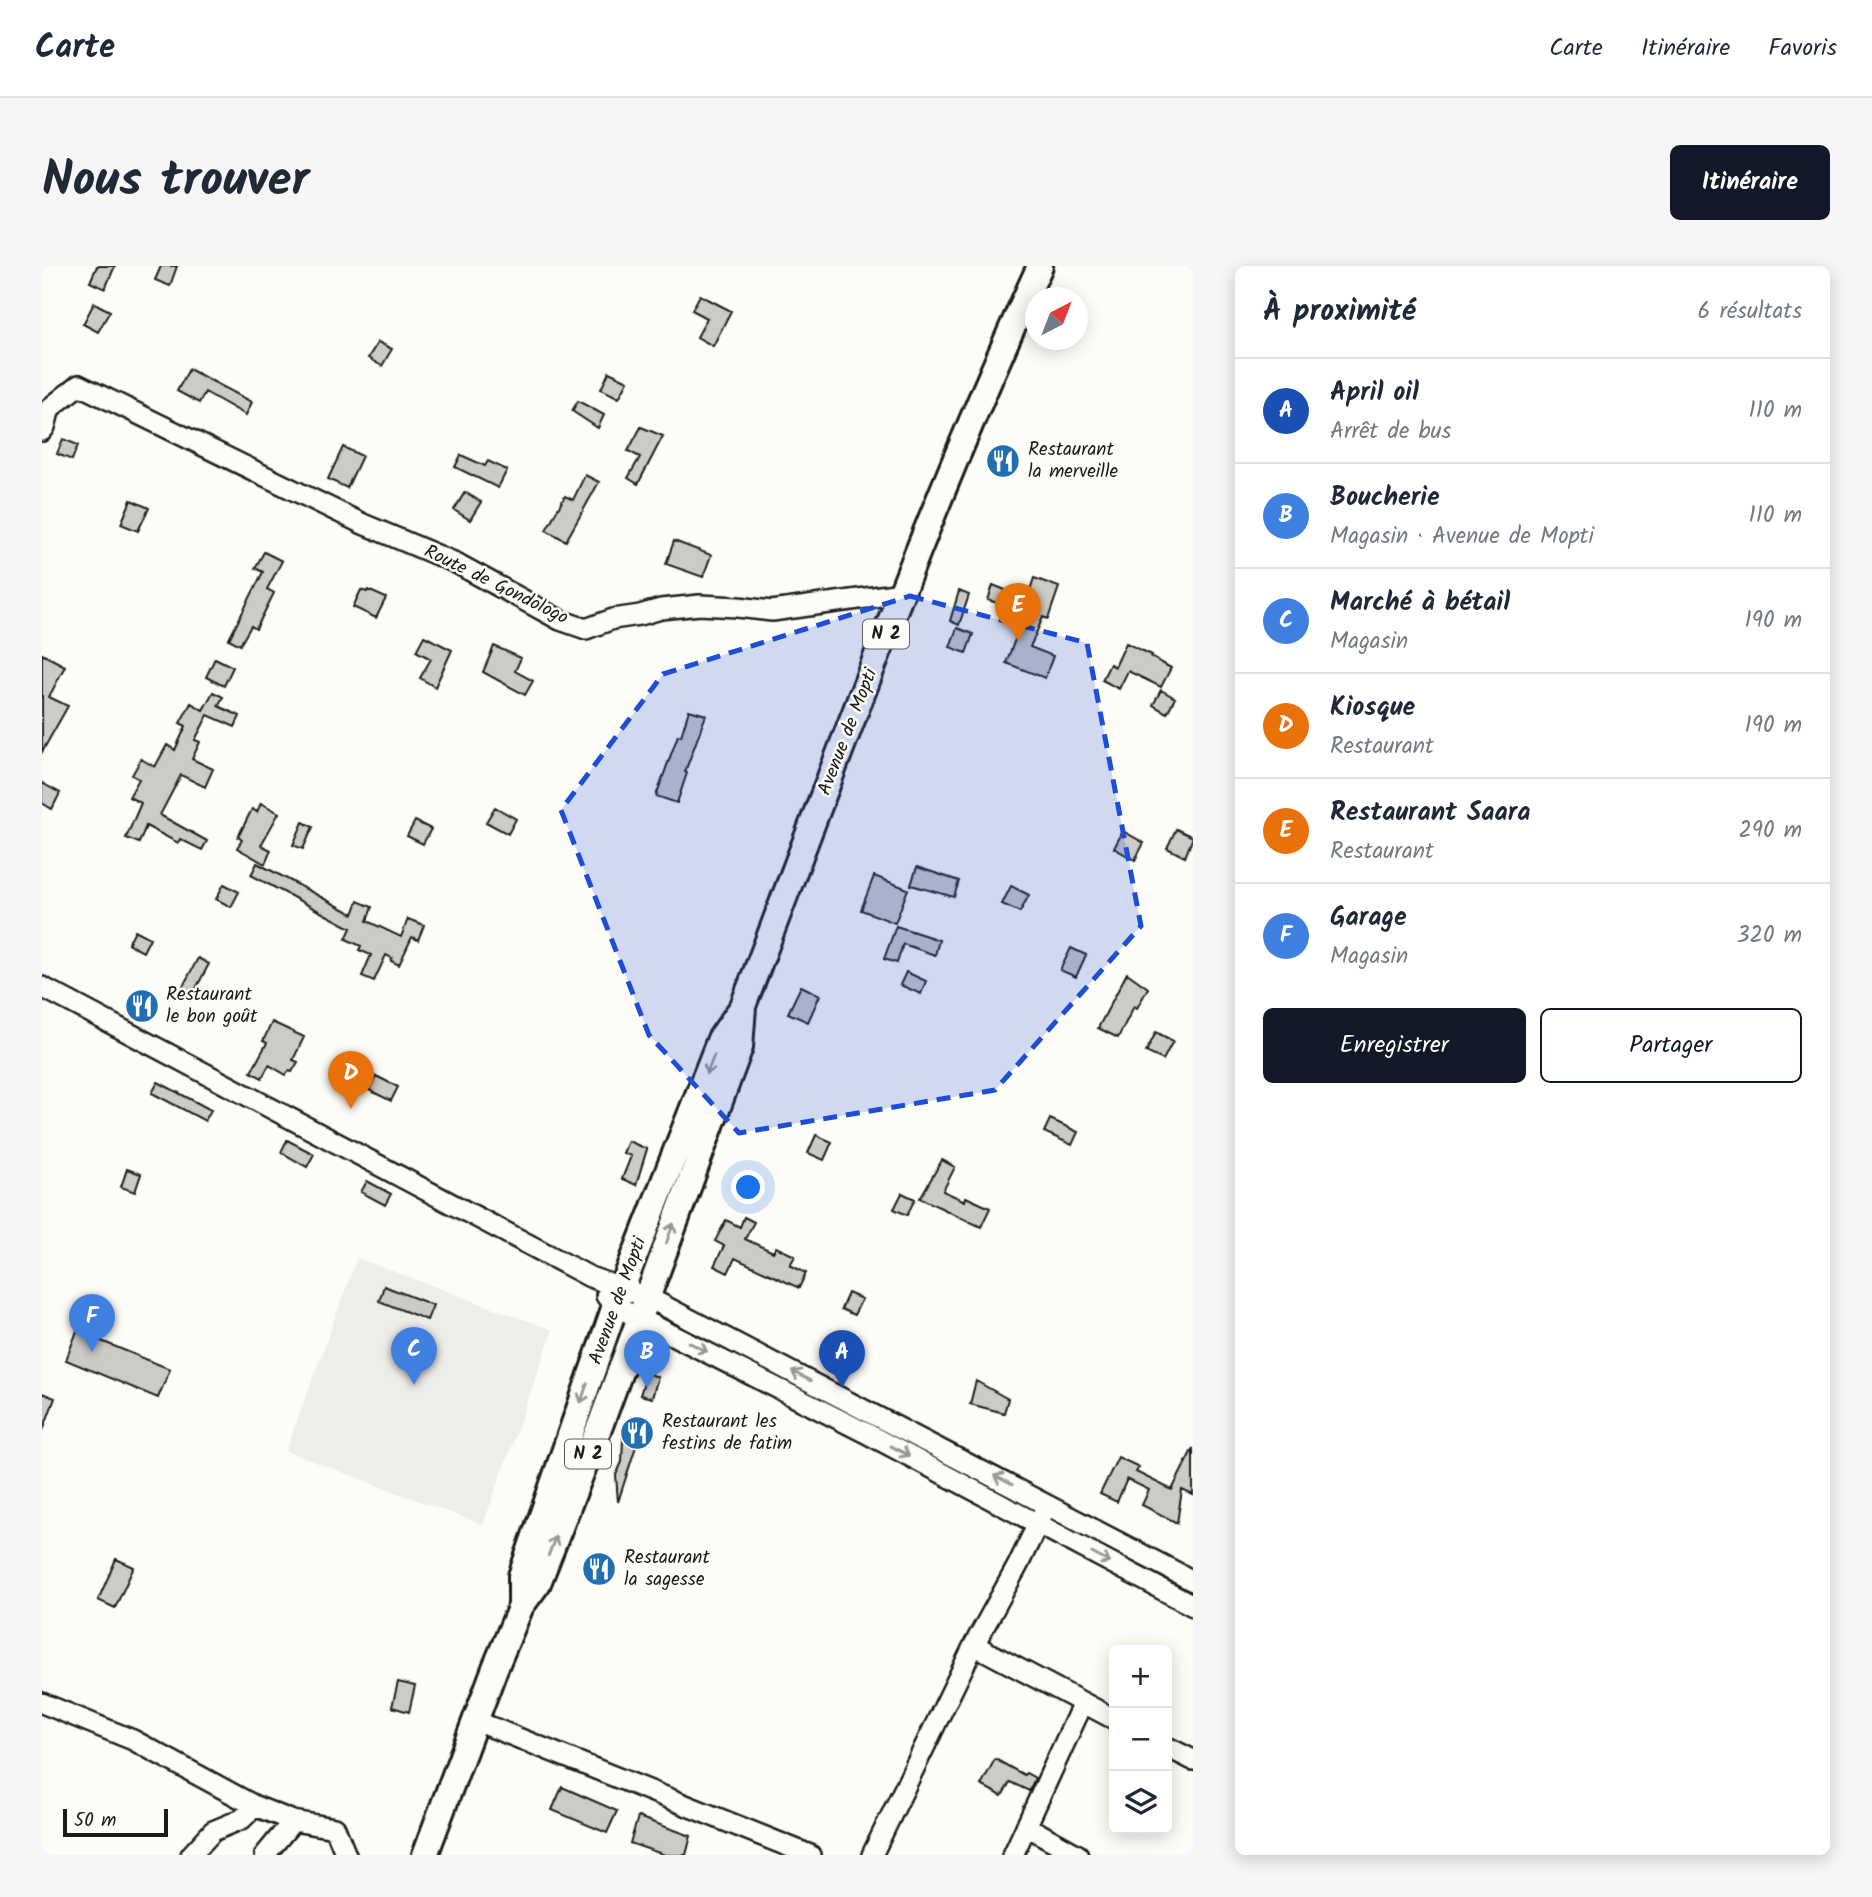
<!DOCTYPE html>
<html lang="fr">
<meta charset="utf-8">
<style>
body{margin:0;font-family:Kalam,sans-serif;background:#f6f6f7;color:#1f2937}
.controls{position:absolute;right:21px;bottom:21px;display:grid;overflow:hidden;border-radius:10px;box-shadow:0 4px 18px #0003}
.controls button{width:63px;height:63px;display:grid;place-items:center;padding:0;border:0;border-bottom:2px solid #e0e1e3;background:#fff;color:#1f2937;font:35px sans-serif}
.compass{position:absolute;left:983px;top:21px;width:63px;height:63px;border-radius:50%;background:#fff;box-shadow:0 4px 18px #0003;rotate:42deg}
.scale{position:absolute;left:21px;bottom:18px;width:105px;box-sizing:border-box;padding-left:7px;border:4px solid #1c1c1c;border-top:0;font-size:19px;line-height:24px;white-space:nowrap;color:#1c1c1c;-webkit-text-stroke:5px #fdfcf7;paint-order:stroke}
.you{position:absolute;left:707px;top:922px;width:24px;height:24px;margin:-18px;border:5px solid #fff;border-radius:50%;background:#1a73e8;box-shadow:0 0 0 10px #1a73e833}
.badge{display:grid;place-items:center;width:46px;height:46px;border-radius:50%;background:#111827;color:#fff;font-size:23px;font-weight:700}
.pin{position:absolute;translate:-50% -58px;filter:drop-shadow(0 2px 4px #0008)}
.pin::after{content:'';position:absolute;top:37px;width:24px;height:21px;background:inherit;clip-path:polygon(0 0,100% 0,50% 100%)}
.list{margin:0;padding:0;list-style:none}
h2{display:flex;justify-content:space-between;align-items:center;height:91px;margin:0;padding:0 28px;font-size:30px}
h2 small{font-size:23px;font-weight:400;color:#747a83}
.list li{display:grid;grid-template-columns:46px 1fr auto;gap:21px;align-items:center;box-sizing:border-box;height:105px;padding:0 28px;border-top:2px solid #e0e1e3}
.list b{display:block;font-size:26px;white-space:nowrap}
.list p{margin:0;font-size:23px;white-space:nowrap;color:#747a83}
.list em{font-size:23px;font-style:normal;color:#747a83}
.actions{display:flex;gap:14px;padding:21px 28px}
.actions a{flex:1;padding:16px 0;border:2px solid #111827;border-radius:10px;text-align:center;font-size:24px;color:#111827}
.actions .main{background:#111827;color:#fff}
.icon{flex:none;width:38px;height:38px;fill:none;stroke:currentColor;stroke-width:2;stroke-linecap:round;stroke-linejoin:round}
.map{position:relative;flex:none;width:1151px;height:1589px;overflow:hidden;border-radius:10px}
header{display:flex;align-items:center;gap:42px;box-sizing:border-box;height:98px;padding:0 35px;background:#fff;border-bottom:2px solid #e0e1e3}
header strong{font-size:33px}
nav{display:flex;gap:38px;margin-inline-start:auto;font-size:24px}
.intro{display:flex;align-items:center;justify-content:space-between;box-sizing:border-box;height:168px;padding:0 42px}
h1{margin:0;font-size:49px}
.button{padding:18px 32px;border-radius:10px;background:#111827;color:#fff;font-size:24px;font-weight:700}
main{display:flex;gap:42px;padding:0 42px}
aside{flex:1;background:#fff;border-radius:10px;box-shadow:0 4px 18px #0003}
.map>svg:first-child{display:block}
.built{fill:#eeede9}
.building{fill:#cccbc8;stroke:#1c1c1c;stroke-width:2}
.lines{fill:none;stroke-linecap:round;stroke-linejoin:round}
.minor-casing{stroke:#1c1c1c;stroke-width:24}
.major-casing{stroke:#1c1c1c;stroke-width:30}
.minor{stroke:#fdfcf7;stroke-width:19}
.major{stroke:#fdfcf7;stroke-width:24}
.oneway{stroke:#989794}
.marked{fill:#1d4ed8;fill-opacity:0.2;stroke:#1d4ed8;stroke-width:5;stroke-dasharray:14 9;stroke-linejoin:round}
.labels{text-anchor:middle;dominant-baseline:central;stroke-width:5;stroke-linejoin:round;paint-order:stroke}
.shield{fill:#fdfcf7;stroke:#605f5e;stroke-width:2}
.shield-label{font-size:18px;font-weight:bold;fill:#1c1c1c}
.poi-label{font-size:19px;fill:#1c1c1c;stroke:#fdfcf7;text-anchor:start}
.street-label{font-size:19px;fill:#1c1c1c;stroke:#fdfcf7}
</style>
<header>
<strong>Carte</strong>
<nav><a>Carte</a><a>Itinéraire</a><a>Favoris</a></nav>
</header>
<div class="intro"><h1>Nous trouver</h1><a class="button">Itinéraire</a></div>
<main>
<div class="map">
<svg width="1151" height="1589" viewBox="0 0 1151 1589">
<rect width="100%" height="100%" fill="#fdfcf7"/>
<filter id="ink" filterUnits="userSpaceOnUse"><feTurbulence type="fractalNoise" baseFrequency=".0143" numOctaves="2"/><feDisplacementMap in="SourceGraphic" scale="14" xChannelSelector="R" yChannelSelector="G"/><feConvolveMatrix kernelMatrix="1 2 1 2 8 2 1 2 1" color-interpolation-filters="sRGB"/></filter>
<g filter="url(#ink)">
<path class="built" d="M 315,992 L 511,1064 L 441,1259 L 244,1185 Z"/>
<path class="building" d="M 55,0 L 73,0 L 63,23 L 48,16 Z
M 119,0 L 135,0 L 128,20 L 113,14 Z
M 658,29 L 689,45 L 671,80 L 655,71 L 665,52 L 650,44 Z
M 52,37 L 68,45 L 56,66 L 41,58 Z
M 336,76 L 350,83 L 340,100 L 326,92 Z
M 147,103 L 210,136 L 204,149 L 163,126 L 157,137 L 135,125 Z
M 567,106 L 586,115 L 577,132 L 559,123 Z
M 536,135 L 562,149 L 556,162 L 530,145 Z
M 599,161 L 621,170 L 596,218 L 586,212 L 598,191 L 586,185 Z
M 21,173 L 36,179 L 30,194 L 15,188 Z
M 301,181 L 320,190 L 305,222 L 286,213 Z
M 419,189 L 443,200 L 446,195 L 465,204 L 456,222 L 413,201 Z
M 543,209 L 557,216 L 524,275 L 504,264 L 523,230 L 531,234 Z
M 423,226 L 439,236 L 428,254 L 412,244 Z
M 89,234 L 107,242 L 96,265 L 79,258 Z
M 632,275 L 669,289 L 661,311 L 624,298 Z
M 222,286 L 240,295 L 225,323 L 232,327 L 214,363 L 209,360 L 198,379 L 187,373 L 221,306 L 213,302 Z
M 992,312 L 1017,321 L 1006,353 L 1001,351 L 988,381 L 1011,390 L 1003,412 L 964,397 L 981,353 L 987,356 L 995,333 L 986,330 Z
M 951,319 L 966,325 L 962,339 L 946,334 Z
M 319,324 L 325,326 L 326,324 L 344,332 L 334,352 L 311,341 Z
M 917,325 L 927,329 L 917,359 L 908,355 Z
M 915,362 L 931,368 L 924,387 L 908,381 Z
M 382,370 L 410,384 L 393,421 L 378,412 L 389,393 L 374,385 Z
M 1084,377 L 1110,389 L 1109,391 L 1129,402 L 1119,421 L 1086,405 L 1077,423 L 1060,414 L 1068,398 L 1073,401 Z
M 452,380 L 479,392 L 473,405 L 491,415 L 483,429 L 441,406 Z
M 0,388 L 23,400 L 7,431 L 26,440 L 0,486 Z
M 173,392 L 191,401 L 182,420 L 164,411 Z
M 1119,424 L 1133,432 L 1125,447 L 1111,439 Z
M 171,426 L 181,431 L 176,440 L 198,450 L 193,461 L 166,449 L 153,474 L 158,476 L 150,493 L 171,503 L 163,521 L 139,509 L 118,549 L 165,575 L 160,584 L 138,573 L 136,577 L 104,560 L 97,577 L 84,572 L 99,537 L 87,531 L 97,513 L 90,509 L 99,493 L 113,501 L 125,479 L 133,484 L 144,460 L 138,457 L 149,437 L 161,444 Z
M 647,444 L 664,449 L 643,506 L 645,507 L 635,537 L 614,530 L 636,469 L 639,470 Z
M 0,517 L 18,527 L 10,543 L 0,537 Z
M 219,537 L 237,547 L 219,579 L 229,584 L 223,598 L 195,582 L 200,574 L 196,571 L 210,543 L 215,546 Z
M 453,541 L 474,553 L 466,568 L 444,556 Z
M 373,555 L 389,563 L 381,578 L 365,570 Z
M 261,556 L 271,561 L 261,583 L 251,579 Z
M 1134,563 L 1151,571 L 1143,591 L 1125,582 Z
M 1081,565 L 1102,577 L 1093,594 L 1072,582 Z
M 215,597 L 311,648 L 316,635 L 330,641 L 325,655 L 359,671 L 366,653 L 382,659 L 376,674 L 370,671 L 357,699 L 349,695 L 350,692 L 344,689 L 332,715 L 320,710 L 329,689 L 317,684 L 319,680 L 304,673 L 309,662 L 209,609 Z
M 875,601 L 917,615 L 912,631 L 869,619 Z
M 832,610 L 866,623 L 853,657 L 819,644 Z
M 182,618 L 197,626 L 189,641 L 174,633 Z
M 969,620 L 987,629 L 978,646 L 960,638 Z
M 854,660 L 897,674 L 893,689 L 861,678 L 855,697 L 842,693 Z
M 93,664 L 108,672 L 101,686 L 86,678 Z
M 1029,682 L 1044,689 L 1034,711 L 1018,704 Z
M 156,692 L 167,698 L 151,728 L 140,722 Z
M 864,706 L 884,715 L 879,728 L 858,719 Z
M 1085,707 L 1106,722 L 1095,742 L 1092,740 L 1076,772 L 1056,762 Z
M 759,720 L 778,729 L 766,756 L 746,747 Z
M 230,756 L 262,771 L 251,794 L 256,796 L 250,806 L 247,805 L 244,809 L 227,799 L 220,812 L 209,806 L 225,777 L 221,775 Z
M 1114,766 L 1131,775 L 1121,794 L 1104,786 Z
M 334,810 L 356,821 L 349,835 L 327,824 Z
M 116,816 L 169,844 L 163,855 L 110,827 Z
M 1008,853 L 1036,866 L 1030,879 L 1002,866 Z
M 774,869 L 790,876 L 782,894 L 766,887 Z
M 245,874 L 272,888 L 265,901 L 239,886 Z
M 586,875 L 605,883 L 594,919 L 580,913 L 589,890 L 581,887 Z
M 900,894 L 913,901 L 901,925 L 923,935 L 924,931 L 948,942 L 939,961 L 878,932 Z
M 85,903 L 99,908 L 93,926 L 79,921 Z
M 325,915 L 349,928 L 343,939 L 319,926 Z
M 860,927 L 873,933 L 865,949 L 852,943 Z
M 702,951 L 712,956 L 703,973 L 731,986 L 734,981 L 753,990 L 748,999 L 764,1007 L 757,1022 L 693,992 L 686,1007 L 672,1000 L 682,980 L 673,975 L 684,954 L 698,961 Z
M 342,1020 L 391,1039 L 385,1054 L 337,1035 Z
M 806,1027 L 820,1033 L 812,1049 L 799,1043 Z
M 35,1065 L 128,1103 L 116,1132 L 24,1094 Z
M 605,1107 L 616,1111 L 610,1132 L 598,1129 Z
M 934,1115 L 966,1133 L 962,1147 L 928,1138 Z
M 0,1127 L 13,1132 L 1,1164 L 0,1164 Z
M 581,1172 L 595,1177 L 576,1236 L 574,1209 L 580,1196 Z
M 1151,1182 L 1151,1229 L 1140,1224 L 1135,1257 L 1100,1239 L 1107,1224 L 1085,1213 L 1075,1236 L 1058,1228 L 1076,1191 L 1097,1201 L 1094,1206 L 1130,1224 Z
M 74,1293 L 92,1301 L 73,1342 L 56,1334 Z
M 356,1416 L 373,1420 L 367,1446 L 350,1441 Z
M 953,1493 L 982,1509 L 984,1507 L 993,1512 L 987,1525 L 968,1516 L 960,1530 L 939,1519 Z
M 520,1521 L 575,1545 L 565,1567 L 510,1544 Z
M 596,1551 L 649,1570 L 644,1589 L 623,1589 L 588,1577 Z"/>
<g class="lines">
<g class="minor-casing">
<path id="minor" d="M 0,165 L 3,161 L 8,142 L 37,119 L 321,258 L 414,297 L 518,354 L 544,363 L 571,353 L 598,349 L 619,343 L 658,339 L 696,341 L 730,345 L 860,327
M 0,721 L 548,1011 L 605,1031 L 1151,1315
M 564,1030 L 573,1040 L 824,1167 L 1151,1340
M 932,1379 L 1072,1453
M 0,1437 L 91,1474 L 213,1540 L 251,1555 L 293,1562 L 304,1589
M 434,1455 L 768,1589
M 1125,1481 L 1151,1494
M 984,1560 L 1036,1589
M 149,1589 L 171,1565 L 200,1553 L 213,1540
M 223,1589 L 251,1555
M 830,1589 L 932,1379 L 976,1299 L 1000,1249
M 971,1589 L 1041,1437"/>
</g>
<g class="major-casing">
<path id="major" d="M 479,1340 L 479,1310 L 573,1040 L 678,773 L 701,740 C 796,492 887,241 998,0
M 383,1589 L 453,1402 L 479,1340 L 496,1317 L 559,1157 L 698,781 L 701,741"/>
</g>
<use href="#minor" class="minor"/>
<use href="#major" class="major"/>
</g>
<defs><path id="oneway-shaft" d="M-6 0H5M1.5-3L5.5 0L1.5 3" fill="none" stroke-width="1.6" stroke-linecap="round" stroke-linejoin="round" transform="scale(1.75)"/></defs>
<g class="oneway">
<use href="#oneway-shaft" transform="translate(668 799) rotate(112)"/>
<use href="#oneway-shaft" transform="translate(628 967) rotate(-70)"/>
<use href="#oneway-shaft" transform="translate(656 1081) rotate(27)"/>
<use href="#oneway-shaft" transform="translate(759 1110) rotate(-153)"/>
<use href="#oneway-shaft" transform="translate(542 1127) rotate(109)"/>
<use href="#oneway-shaft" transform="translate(858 1185) rotate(28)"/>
<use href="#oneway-shaft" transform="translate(961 1214) rotate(-153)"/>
<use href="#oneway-shaft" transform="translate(510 1280) rotate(-69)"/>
<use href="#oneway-shaft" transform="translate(1059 1292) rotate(28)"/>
</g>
</g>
<path class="marked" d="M 868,330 L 1045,377 L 1099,660 L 953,824 L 697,867 L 607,769 L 519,544 L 621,408 Z"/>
<defs>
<g id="restaurant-disc" transform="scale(1.75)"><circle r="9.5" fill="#1f6fb2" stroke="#fdfcf7"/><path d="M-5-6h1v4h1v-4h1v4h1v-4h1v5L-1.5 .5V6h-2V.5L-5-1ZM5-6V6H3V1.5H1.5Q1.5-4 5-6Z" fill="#fff"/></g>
</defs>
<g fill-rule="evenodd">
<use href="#restaurant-disc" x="961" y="195"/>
<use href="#restaurant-disc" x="100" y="740"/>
<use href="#restaurant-disc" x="595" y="1167"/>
<use href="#restaurant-disc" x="557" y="1303"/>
</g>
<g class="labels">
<g class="shield">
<rect x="821" y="353.5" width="46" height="29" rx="5"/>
<rect x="523" y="1173.5" width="46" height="29" rx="5"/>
</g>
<g class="shield-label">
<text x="844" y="368">N 2</text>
<text x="546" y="1188">N 2</text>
</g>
<g class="poi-label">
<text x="986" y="184">Restaurant<tspan x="986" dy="22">la merveille</tspan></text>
<text x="124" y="729">Restaurant<tspan x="124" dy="22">le bon goût</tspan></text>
<text x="620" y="1156">Restaurant les<tspan x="620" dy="22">festins de fatim</tspan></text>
<text x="582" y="1292">Restaurant<tspan x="582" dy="22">la sagesse</tspan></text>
</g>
<g class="street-label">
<text transform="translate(454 319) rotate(26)">Route de Gondologo</text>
<text transform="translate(806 466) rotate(-69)">Avenue de Mopti</text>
<text transform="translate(576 1035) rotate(-70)">Avenue de Mopti</text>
</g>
</g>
</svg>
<div class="controls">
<button>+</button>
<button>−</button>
<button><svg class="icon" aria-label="layers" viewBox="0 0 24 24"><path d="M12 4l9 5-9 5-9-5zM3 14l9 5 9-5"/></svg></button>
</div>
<svg class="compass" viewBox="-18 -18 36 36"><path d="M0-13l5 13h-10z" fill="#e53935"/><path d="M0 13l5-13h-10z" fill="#747a83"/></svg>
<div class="scale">50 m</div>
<div class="you"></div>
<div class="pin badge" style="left:800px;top:1122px;background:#1a4fb4">A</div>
<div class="pin badge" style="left:605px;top:1122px;background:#3f7fe0">B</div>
<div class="pin badge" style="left:372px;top:1119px;background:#3f7fe0">C</div>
<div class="pin badge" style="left:309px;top:843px;background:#e8710a">D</div>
<div class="pin badge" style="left:976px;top:375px;background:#e8710a">E</div>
<div class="pin badge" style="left:50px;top:1086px;background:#3f7fe0">F</div>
</div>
<aside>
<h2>À proximité<small>6 résultats</small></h2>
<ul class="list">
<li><span class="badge" style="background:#1a4fb4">A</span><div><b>April oil</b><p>Arrêt de bus</p></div><em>110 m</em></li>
<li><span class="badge" style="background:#3f7fe0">B</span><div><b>Boucherie</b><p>Magasin · Avenue de Mopti</p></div><em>110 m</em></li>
<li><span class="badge" style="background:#3f7fe0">C</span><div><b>Marché à bétail</b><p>Magasin</p></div><em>190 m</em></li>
<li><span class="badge" style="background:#e8710a">D</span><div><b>Kiosque</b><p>Restaurant</p></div><em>190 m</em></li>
<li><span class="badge" style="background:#e8710a">E</span><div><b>Restaurant Saara</b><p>Restaurant</p></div><em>290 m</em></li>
<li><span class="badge" style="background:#3f7fe0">F</span><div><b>Garage</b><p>Magasin</p></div><em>320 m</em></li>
</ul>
<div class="actions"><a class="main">Enregistrer</a><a>Partager</a></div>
</aside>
</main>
